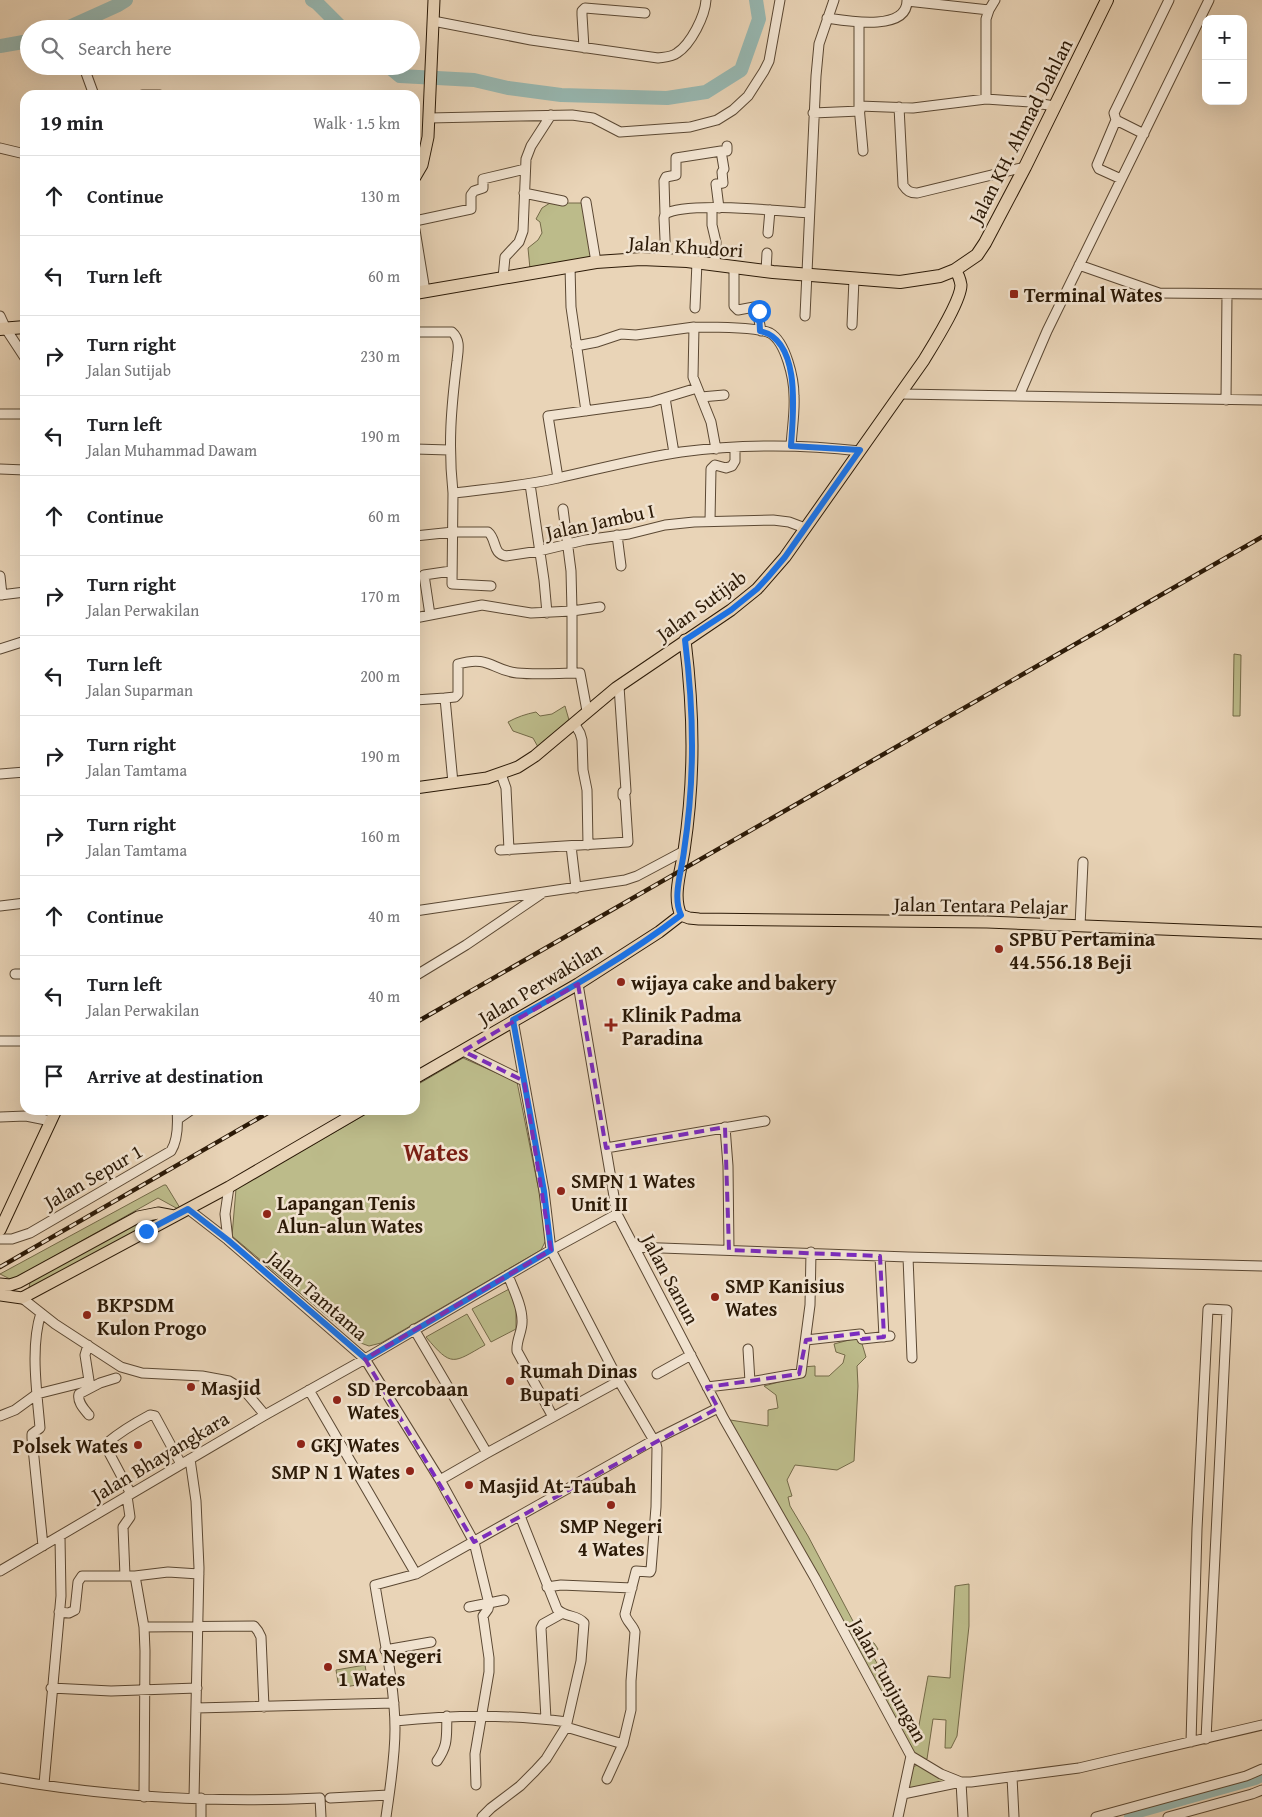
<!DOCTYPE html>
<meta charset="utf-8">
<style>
body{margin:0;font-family:"Gentium Book Plus",serif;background:#f2f2f2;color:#202124}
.controls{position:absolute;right:15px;top:15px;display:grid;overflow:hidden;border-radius:10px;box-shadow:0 5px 20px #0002}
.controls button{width:45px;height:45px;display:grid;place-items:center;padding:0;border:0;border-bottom:1px solid #e0e0e0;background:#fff;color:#202124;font:25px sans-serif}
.stop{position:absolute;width:15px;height:15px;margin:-11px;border:4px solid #1a73e8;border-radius:50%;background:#fff}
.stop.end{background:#1a73e8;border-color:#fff;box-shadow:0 1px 5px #0008}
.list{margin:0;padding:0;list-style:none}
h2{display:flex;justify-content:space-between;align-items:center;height:65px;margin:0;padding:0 20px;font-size:21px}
h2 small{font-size:16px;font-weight:400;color:#757577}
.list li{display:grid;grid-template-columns:32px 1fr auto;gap:15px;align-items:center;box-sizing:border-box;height:80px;padding:0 20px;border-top:1px solid #e0e0e0}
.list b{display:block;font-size:19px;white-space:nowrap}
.list p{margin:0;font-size:16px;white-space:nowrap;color:#757577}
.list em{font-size:16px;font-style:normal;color:#757577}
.icon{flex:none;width:28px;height:28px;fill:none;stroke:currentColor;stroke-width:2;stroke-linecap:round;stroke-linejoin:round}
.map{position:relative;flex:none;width:1262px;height:1817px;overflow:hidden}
.search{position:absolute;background:#fff;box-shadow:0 5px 20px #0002;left:20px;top:20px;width:400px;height:55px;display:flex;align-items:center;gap:12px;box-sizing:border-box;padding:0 18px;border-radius:28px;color:#757577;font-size:19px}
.panel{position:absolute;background:#fff;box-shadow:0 5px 20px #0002;left:20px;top:90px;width:400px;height:1025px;border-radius:15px}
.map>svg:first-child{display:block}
.green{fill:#bcbb8a;stroke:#746a48}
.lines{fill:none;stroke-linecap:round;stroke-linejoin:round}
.canal{stroke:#97b8b2;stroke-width:8}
.river{stroke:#97b8b2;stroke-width:14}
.minor-casing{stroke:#5b4833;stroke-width:11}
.major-casing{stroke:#2c1a07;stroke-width:13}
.highway-casing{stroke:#2c1a07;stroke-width:14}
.minor{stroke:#f1e3d0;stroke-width:9}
.major{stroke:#e9d4b7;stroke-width:11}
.highway{stroke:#e9d4b7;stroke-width:12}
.rail-casing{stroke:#2c1a07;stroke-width:4.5}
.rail{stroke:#f1e3d0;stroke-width:2.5;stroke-dasharray:8;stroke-linecap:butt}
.route{stroke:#1a73e8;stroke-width:6}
.marked{fill:none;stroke:#7b2cbf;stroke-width:4;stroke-dasharray:10 6;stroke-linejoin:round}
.poi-dot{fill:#8f2418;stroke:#f1e3d0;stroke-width:2}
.labels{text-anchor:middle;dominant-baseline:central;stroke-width:5;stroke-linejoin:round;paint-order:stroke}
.street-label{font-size:20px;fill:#2c1a07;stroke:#f1e3d0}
.poi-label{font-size:20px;font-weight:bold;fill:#2c1a07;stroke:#f1e3d0;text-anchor:start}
.district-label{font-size:25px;font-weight:bold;fill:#7a1f14;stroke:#f1e3d0}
</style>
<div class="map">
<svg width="1262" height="1817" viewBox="0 0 1262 1817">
<rect width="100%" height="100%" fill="#e9d4b7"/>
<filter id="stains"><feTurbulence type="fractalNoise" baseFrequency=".004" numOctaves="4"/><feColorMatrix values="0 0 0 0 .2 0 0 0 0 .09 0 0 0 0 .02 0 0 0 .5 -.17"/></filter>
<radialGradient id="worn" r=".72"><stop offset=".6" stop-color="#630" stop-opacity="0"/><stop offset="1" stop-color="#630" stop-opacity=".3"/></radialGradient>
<path class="green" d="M 550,203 L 584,203 L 594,258 L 530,269 L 528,248 L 538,240 L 542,233 L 540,222 L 536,219 L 542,208 Z
M 1234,654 L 1241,655 L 1240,716 L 1233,716 Z
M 565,706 L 569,720 L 538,747 L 533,738 L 513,731 L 508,722 C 517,717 526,714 536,712 L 540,716 L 552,714 Z
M 463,1058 L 517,1082 L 548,1236 L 541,1250 L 381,1343 L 369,1346 L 358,1342 L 232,1236 L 236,1189 L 373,1110 L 415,1110 L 415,1086 Z
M 164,1185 L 166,1185 L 180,1208 L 178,1209 L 158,1198 L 12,1280 L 0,1274 Z
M 135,1223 L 140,1226 L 139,1232 L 34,1289 L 29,1288 L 30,1282 Z
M 511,1288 L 516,1308 L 516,1329 L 491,1342 L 472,1309 Z
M 467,1314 L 485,1345 C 453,1363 452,1368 426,1337 Z
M 860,1337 L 866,1357 L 857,1366 L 858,1386 L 854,1461 L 837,1470 L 795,1465 L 787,1480 L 792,1496 L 788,1497 L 790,1506 L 808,1536 L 863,1640 L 874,1643 L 878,1649 L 873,1656 L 917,1736 L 928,1676 L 950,1678 L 955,1586 L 969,1584 L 969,1626 L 957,1736 L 951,1748 L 945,1748 L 946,1720 L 933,1719 L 927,1759 L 923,1761 L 911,1756 L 724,1419 L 768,1426 L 768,1410 L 778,1408 L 776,1395 L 764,1386 L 801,1376 L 802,1367 L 815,1366 L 815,1376 L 829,1376 L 843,1363 L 845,1355 L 836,1352 L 834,1344 Z
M 365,1665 L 368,1683 L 339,1688 L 336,1670 Z
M 918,1765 L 948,1782 L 912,1790 L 908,1786 L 912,1767 Z"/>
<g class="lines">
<path class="canal" d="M 1128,1817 L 1256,1781 L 1262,1778"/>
<path class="river" d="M 312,0 L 317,3 L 343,29
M 65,29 L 118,5 L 126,0
M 0,46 L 29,41
M 388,66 L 400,76 L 474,80 L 508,88 L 561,95 L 667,98 L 706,92 L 741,70 L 759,19 L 756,0"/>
<g class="minor-casing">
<path id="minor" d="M 907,1 L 989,10
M 827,18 C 847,21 908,32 907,0
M 433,21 L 531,40 L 658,58 C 664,57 672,57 677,53 C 691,44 705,16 706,0
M 859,22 L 859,106 L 863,151
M 584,48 L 582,15 L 582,11 L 585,8 L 645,13
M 86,73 L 94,95
M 142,95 L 160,95
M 986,99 L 986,19 L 989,10 L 995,0
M 859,106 L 913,108 L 986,99 L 1030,102 L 1054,106
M 899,107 L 903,185 C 907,191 910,193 917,193 L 1025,167
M 813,113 L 860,111
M 429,118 L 572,115 L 593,118 L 620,132 L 690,127 L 717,120 L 733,110 L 748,96 L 764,71 L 769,61 L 780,0
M 1116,120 L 1097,165 L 1099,169 L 1121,179
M 1144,134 L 1116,120 L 1114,113 L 1169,0
M 0,148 L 25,154
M 721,151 L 727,151 L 727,146
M 524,193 L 563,201
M 586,202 L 596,262
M 712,208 L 712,225 L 716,242 L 715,265
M 665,214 L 664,181 L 666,177 L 676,175 L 676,158 L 721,151 L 724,169 L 722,172 L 723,183 L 716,184 L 719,208
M 415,221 L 471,209 L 471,195 L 474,191 L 483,188 L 483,179 L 525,169
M 415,230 L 425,291
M 768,233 L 770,210
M 666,260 L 664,218 L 665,214 C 687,201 780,211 809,213
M 1079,265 L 1159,293 L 1262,294
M 570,266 L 571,307 L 586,411
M 734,267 L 734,306 L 738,310 L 754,307 L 757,309 L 761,331
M 766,271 L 767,253
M 503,278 L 505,257 L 519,242 L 523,231 L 526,159 L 531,146 L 551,115
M 695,308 L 697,262
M 0,316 L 6,329 L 25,358
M 805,316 L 816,76 L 819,44 L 834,0
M 852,325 L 854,279
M 415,332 L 452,332 C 461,340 458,351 457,361 C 451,409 448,445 453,493
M 576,346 L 597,342 L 621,334 L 636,335 L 694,327
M 901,394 L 1262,400
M 1019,396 L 1047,331 L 1209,0
M 701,397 L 724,395
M 665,398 L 674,453
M 1226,400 L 1227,294
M 0,414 L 25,414
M 415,449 L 449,450
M 716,449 L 711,422 L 693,377 L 694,327 C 708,327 758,327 770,333 C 786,342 794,379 794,396 C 795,412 792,429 791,446
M 0,469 L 25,470
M 558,478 L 548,416 L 651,402 L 697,388
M 530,484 L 544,580 L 547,613
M 710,521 L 711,469 L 715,465 L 726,468 L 732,466 L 735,461 L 735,447
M 617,535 L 621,566
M 415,536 L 453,532 L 488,532 C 497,539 492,554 506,556 L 539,551 L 585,540 L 629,534 L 665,525 L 694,522 L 773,520 L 789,522 L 805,528
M 0,576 L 2,595
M 491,586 L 452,584 L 453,493 C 488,489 524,486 558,478 C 599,469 640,458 681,452 C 741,444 800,444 860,451
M 0,595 L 25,592
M 430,615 L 424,575 L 451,571
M 415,618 L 482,605 L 531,613 L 572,611 L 571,571 L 563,509
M 0,649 L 25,641
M 572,673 L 572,611 L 600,607
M 445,698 L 455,697 L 458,694 L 458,664 C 490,655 491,670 517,673 C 538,675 559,673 580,673 L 587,711
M 415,700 L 445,698 L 453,783
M 574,723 L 580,733 L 582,740 L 583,770 L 587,790 L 588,845
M 0,774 L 25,772
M 501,774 L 506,788 L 509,850
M 571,846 L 576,888
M 500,850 L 628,842 L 625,796 L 623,796 L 623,792 L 626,791 L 619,686
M 0,906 L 25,903
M 415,911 L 625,880 L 637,876 L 684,851
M 1080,926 L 1083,862
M 15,974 L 25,974
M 415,976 L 466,945 L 541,894
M 578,984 L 617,1214 L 724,1419 L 815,1578 L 911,1756 L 941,1774 L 961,1782 L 971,1782 L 1079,1768 L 1262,1725
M 513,1020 L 544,1191 L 551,1250 L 619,1381 L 656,1444 L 657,1448 L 656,1507 L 651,1570 L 650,1572 L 636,1571 L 625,1614 C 626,1621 633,1625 635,1632 L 631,1681 L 631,1710 L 623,1744 L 607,1779
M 0,1041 L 25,1041
M 463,1051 L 524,1081
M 0,1117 L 26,1116 L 51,1121
M 178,1119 L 191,1110
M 725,1127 L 728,1166 L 729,1250
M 606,1148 L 765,1121
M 229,1187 L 225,1214 L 228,1240 L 365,1359 L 551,1250 L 617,1214
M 188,1209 L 228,1240
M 0,1239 L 12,1239 L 30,1233 L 171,1151 C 178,1140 178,1123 177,1110
M 634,1247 L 908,1257 L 1262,1266
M 880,1256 L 884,1337
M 908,1257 L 912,1358
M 508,1275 C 513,1289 522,1305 522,1320 C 523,1331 516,1339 517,1351 L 553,1417
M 22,1298 L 55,1324 L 121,1367 L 142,1373 L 202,1376 L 229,1381 L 244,1390 L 265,1415
M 41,1313 C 30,1347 37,1392 40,1428 L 32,1434 L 32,1438 L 43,1546
M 414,1329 L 487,1453
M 806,1340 L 860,1334 L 862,1339 L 890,1336
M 88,1345 L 85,1355 L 90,1387
M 657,1374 L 691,1355
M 750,1382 L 801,1373 L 810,1305 L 811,1252
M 707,1387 L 750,1382 L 748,1349
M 309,1390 L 416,1574
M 89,1415 C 84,1409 77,1402 79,1394 L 100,1383 L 116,1378
M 0,1416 L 15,1410 L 37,1394 L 89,1381
M 190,1459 L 196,1501 L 199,1568 L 194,1798
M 440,1480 L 487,1453 L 619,1381
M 131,1494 L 106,1447 L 107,1443 C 120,1432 135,1423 150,1415 L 155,1416 L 181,1464
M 0,1571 L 265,1415 L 365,1359 L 440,1480 L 474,1542 L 489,1604 L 488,1609 L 483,1616 L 489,1658 L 489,1672 L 475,1754 L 476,1785
M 125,1576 L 123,1527 L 130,1517 L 127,1496
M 135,1576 L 144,1627 L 145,1651 L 144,1797
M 547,1587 L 561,1585 L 632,1588
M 469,1607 L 504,1600
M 59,1612 L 69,1613 L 75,1610 L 78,1582 L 82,1576 L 135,1576 L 168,1572 L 199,1574
M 144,1627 L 254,1626 L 258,1631 L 261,1637 L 264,1707
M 385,1650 L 431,1642
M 51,1688 L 111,1691 L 197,1688
M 196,1708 L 394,1703
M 546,1719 L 541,1628 L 543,1624 L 561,1614
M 395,1721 C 452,1715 510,1714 567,1722
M 566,1727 L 623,1744
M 1191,1742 L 1197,1529 L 1208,1309 L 1227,1310 L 1206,1739
M 437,1761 C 449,1744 446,1736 447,1716
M 1012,1777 L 1014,1817
M 0,1778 C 105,1797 213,1803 320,1798 L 321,1817
M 44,1784 L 61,1596 L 60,1537
M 903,1794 L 961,1782 L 963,1817
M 201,1798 L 201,1817
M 330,1798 L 389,1795
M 386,1817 C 390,1788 395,1759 395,1729 C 395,1684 382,1630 375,1585 L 416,1574 L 654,1440 L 718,1408
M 482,1817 L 491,1808 L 520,1786 L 535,1771 L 546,1759 L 566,1727 L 581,1661 L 584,1623 C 577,1614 565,1618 557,1609 L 520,1516
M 898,1817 L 911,1756
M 1096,1817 L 1246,1776 L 1262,1769
M 1168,1817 L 1252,1794 L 1262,1790"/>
</g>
<g class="major-casing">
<path id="major" d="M 415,177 L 422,165 L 428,137 L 434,0
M 685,640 C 694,714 695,777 684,851 C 681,870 672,897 681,915 L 689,918 L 699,919 L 987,922 L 1262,933
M 415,788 L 487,778 L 518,767 L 535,756 L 616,688 L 731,610 L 757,589 L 785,557 L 924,360 C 933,345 961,301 961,285 C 960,279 958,274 955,270
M 415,1078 L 578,984 L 659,932 L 681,915
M 0,1230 L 56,1110
M 0,1284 L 10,1285 L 19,1282 L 138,1217 L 158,1213 L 174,1216
M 0,1295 L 22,1298 L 229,1187 L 361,1110"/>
</g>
<g class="highway-casing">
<path id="highway" d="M 415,293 L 596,262 L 641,259 L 687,261 L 773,272 L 900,282 L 940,276 L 955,270 L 977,255 L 985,243 L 1025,167 L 1107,0
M 0,329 L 25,327"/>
</g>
<use href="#minor" class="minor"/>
<use href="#major" class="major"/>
<use href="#highway" class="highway"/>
<g class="rail-casing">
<path id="rail" d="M 415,1023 L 1262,537
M 0,1267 L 273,1110"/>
</g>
<use href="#rail" class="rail"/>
</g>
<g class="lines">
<path class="route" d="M 146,1231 L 188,1209 L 228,1240 L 366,1359 L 551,1250 L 544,1191 L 513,1020 C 571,988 629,955 681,915 C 672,897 682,870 684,851 C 695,778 694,713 685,640 L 731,610 L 757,589 L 768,577 L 785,557 L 860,450 L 791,446 C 793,415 802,340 760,331 L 759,311"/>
</g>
<path class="marked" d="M 578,984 L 606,1148 L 725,1127 L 729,1250 L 880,1256 L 884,1337 L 862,1339 L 861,1333 L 806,1340 L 799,1374 L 707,1387 L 718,1408 L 474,1542 L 365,1359 L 551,1250 L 524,1081 L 463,1051 Z"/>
<g class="poi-dot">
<rect x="1009" y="289" width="10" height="10" rx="2.5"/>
<circle cx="999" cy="949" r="5"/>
<circle cx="621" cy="982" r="5"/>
<path d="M608.5 1017.5h5v5h5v5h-5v5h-5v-5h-5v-5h5z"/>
<circle cx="561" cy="1191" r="5"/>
<circle cx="267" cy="1214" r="5"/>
<circle cx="715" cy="1297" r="5"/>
<circle cx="87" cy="1315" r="5"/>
<circle cx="510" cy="1381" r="5"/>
<circle cx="191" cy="1387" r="5"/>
<circle cx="337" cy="1400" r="5"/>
<circle cx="301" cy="1444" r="5"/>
<circle cx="138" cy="1445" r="5"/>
<circle cx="410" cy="1471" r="5"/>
<circle cx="469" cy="1485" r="5"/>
<circle cx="611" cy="1505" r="5"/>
<circle cx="328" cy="1667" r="5"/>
</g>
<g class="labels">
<g class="street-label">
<text transform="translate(1020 131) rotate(-63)">Jalan KH. Ahmad Dahlan</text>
<text transform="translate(686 246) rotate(4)">Jalan Khudori</text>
<text transform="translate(600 521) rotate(-12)">Jalan Jambu I</text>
<text transform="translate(701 605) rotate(-36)">Jalan Sutijab</text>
<text transform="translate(981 905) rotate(1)">Jalan Tentara Pelajar</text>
<text transform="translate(540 983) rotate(-31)">Jalan Perwakilan</text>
<text transform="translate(93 1176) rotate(-30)">Jalan Sepur 1</text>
<text transform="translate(671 1279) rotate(62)">Jalan Sanun</text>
<text transform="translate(318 1295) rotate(41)">Jalan Tamtama</text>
<text transform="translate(160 1456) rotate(-31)">Jalan Bhayangkara</text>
<text transform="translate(889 1680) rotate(61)">Jalan Tunjungan</text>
</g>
<g class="poi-label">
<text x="1024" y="294">Terminal Wates</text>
<text x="1009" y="938">SPBU Pertamina<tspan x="1009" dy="23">44.556.18 Beji</tspan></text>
<text x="631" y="982">wijaya cake and bakery</text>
<text x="622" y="1014">Klinik Padma<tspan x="622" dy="23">Paradina</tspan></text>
<text x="571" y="1180">SMPN 1 Wates<tspan x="571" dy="23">Unit II</tspan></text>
<text x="277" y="1202">Lapangan Tenis<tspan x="277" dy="23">Alun-alun Wates</tspan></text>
<text x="725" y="1285">SMP Kanisius<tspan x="725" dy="23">Wates</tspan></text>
<text x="97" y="1304">BKPSDM<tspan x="97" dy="23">Kulon Progo</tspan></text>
<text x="520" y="1370">Rumah Dinas<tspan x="520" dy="23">Bupati</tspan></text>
<text x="201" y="1387">Masjid</text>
<text x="347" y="1388">SD Percobaan<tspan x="347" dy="23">Wates</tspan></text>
<text x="311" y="1444">GKJ Wates</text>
<text x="128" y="1445" text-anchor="end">Polsek Wates</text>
<text x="400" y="1471" text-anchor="end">SMP N 1 Wates</text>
<text x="479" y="1485">Masjid At-Taubah</text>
<text x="611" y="1525" text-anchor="middle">SMP Negeri<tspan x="611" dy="23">4 Wates</tspan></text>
<text x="338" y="1655">SMA Negeri<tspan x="338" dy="23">1 Wates</tspan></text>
</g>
<g class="district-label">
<text x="436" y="1152">Wates</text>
</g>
</g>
<rect width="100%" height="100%" filter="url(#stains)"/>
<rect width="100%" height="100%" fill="url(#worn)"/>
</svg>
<div class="controls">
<button>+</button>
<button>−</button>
</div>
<div class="stop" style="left:759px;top:311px"></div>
<div class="stop end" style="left:146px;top:1231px"></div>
<div class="search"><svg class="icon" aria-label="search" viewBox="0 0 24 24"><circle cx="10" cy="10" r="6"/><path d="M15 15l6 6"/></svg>Search here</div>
<section class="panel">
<h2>19 min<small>Walk · 1.5 km</small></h2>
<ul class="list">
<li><svg class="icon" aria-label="ahead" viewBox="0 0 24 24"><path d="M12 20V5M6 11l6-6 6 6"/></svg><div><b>Continue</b></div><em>130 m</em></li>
<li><svg class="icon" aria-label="left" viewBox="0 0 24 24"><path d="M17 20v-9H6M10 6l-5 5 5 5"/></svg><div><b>Turn left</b></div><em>60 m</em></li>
<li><svg class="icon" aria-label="right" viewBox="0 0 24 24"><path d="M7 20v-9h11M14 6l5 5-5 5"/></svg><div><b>Turn right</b><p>Jalan Sutijab</p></div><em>230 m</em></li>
<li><svg class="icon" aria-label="left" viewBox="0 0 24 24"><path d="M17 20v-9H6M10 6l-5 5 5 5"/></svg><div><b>Turn left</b><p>Jalan Muhammad Dawam</p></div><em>190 m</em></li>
<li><svg class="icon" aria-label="ahead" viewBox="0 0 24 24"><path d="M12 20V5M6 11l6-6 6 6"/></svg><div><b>Continue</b></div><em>60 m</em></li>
<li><svg class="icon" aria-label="right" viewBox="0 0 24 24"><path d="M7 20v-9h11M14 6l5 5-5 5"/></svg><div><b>Turn right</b><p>Jalan Perwakilan</p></div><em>170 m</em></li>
<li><svg class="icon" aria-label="left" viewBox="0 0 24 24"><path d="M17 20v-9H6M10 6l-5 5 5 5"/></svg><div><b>Turn left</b><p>Jalan Suparman</p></div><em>200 m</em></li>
<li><svg class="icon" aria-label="right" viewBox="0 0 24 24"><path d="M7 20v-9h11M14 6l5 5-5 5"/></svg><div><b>Turn right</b><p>Jalan Tamtama</p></div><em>190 m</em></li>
<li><svg class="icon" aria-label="right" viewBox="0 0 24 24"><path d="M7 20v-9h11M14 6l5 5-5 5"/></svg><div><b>Turn right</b><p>Jalan Tamtama</p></div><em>160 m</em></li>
<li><svg class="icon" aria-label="ahead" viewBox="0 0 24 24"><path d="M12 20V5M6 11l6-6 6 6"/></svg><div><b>Continue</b></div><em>40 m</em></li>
<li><svg class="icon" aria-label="left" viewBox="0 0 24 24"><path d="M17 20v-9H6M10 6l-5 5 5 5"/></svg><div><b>Turn left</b><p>Jalan Perwakilan</p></div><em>40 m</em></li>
<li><svg class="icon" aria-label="arrive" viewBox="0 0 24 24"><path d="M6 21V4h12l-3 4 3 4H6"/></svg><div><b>Arrive at destination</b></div></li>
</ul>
</section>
</div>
